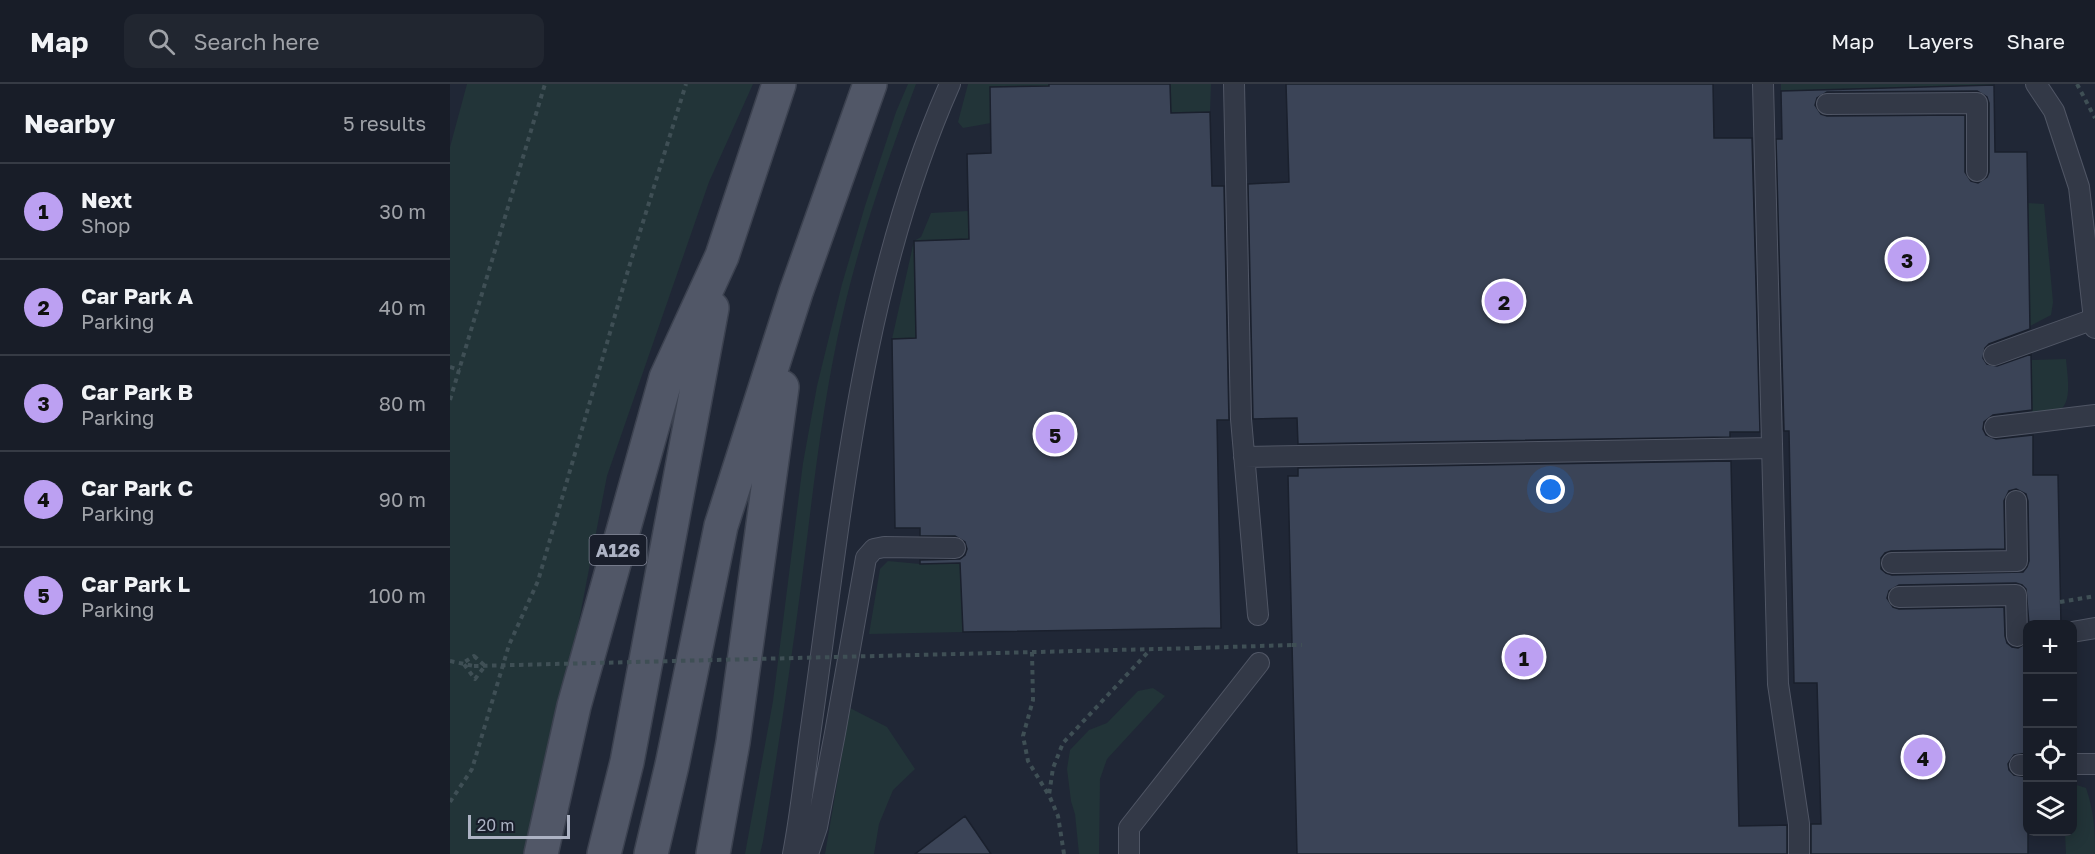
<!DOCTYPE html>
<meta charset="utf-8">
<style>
body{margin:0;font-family:"Golos Text",sans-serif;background:#212630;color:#f1f3f6}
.controls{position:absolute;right:18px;bottom:18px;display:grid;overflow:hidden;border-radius:12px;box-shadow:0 3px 15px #0003}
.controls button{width:54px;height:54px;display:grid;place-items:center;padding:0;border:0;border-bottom:2px solid #363b45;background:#181d28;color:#f1f3f6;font:30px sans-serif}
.scale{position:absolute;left:18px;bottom:15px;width:102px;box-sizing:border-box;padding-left:6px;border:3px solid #adb3c4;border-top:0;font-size:16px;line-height:21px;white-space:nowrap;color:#adb3c4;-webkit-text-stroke:4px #191e2b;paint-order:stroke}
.you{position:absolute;left:1101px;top:406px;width:21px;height:21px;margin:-15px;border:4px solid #fff;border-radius:50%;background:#1a73e8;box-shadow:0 0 0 9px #1a73e833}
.badge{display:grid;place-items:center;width:39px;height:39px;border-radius:50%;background:#bca0f2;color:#111;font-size:20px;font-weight:700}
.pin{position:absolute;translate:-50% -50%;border:3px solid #fff;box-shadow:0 2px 6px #0006}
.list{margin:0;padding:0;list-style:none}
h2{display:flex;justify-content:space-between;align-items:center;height:78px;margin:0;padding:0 24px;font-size:26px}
h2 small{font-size:20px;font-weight:400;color:#9fa2a8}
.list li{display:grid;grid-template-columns:39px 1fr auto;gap:18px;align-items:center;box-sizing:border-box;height:96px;padding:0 24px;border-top:2px solid #363b45}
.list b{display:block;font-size:22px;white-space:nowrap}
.list p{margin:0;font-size:20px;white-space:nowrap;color:#9fa2a8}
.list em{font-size:20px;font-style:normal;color:#9fa2a8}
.icon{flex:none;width:33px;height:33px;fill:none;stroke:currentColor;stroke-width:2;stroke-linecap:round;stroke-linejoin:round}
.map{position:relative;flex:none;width:1645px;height:770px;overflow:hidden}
header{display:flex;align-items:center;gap:36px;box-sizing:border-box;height:84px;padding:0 30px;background:#181d28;border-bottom:2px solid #363b45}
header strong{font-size:28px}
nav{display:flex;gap:33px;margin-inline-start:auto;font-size:21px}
.search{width:420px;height:54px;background:#212630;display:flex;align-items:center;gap:15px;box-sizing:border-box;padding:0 21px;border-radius:12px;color:#9fa2a8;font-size:22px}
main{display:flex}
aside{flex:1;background:#181d28}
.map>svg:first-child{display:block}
.green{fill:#223438}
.building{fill:#3b4457;stroke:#1a202d;stroke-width:1.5;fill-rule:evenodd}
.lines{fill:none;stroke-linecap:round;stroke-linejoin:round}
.service-casing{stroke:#505665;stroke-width:22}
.primary-casing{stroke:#3c4250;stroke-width:36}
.path{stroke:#3f4f55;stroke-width:4;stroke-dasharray:4.5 4.5;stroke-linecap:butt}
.service{stroke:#333947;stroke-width:20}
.primary{stroke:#515767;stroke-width:33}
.path-bridge{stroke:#3f4f55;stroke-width:4;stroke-dasharray:4.5 4.5;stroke-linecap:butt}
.labels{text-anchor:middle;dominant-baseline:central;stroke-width:6;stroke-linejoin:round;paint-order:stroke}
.shield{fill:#191e2b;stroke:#818696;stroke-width:1.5}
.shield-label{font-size:18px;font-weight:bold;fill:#adb3c4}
</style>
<header>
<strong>Map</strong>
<div class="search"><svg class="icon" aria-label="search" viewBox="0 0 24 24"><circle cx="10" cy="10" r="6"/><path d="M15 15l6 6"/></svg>Search here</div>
<nav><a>Map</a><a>Layers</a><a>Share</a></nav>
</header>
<main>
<aside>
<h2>Nearby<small>5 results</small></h2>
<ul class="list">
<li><span class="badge">1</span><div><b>Next</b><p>Shop</p></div><em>30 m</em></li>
<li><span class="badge">2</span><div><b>Car Park A</b><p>Parking</p></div><em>40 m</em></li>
<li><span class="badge">3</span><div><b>Car Park B</b><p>Parking</p></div><em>80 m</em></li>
<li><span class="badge">4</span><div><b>Car Park C</b><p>Parking</p></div><em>90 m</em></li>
<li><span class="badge">5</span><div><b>Car Park L</b><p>Parking</p></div><em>100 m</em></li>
</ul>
</aside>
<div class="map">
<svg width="1645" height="770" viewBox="0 0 1645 770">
<rect width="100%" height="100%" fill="#202736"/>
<path class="green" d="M 17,0 L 303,0 L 259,98 L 157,392 L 117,599 L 76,770 L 0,770 L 0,63 Z
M 458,0 L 466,0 C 438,75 411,151 393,229 C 372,318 363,410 351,502 C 340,587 327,672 313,757 L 310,770 L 295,770 L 323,617 L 353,379 L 367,302 L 392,200 L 415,122 L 446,28 Z
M 518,0 L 599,0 L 599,2 L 540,3 L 541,39 L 513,44 L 508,38 Z
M 720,0 L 761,0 L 760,28 L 721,29 Z
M 1331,0 L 1543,0 L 1544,1 L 1331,7 Z
M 1578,119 L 1594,120 L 1603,218 L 1601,231 L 1580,242 Z
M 518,127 L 519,155 L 464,157 L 466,254 L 442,255 L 464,157 L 471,153 L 481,129 Z
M 1616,275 C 1617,290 1624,322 1606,328 C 1599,330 1589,329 1582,330 L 1581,276 Z
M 438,477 L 470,480 L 510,479 L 513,548 L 419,550 L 430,485 Z
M 703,604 L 715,612 L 657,675 L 650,695 L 649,770 L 629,770 L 625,730 L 621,717 L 617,685 L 620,666 L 639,646 L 657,639 L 688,607 Z
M 400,624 L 437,643 L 465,685 L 443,706 L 429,740 L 424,770 L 375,770 Z
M 1623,700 L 1636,704 C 1644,727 1645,747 1645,770 L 1616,770 L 1615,748 L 1622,748 Z"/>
<path class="building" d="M 599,0 L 720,0 L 721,29 L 760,28 L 762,102 L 774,102 L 779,336 L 767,336 L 771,544 L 513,548 L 510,479 L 470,480 L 470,476 L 510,475 L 515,471 L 517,465 L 515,458 L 505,452 L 470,452 L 470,444 L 445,444 L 442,255 L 466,254 L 464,157 L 519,155 L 517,70 L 541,69 L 540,3 L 599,2 Z
M 836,0 L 1263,0 L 1264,54 L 1302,54 L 1310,348 L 1280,348 L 1280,353 L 848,360 L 847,334 L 803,335 L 798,100 L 839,98 Z
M 1544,1 L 1545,68 L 1577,68 L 1580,245 L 1539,260 L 1535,264 L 1533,274 L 1537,280 L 1547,282 L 1581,270 L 1582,326 L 1543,331 L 1534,338 L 1533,345 L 1536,351 L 1546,355 L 1583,351 L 1583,391 L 1608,391 L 1611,540 L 1579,540 L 1576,505 L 1572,501 L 1566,499 L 1449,501 L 1439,507 L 1437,514 L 1443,523 L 1449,525 L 1554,523 L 1555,552 L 1557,559 L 1562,563 L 1568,564 L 1578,558 L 1578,669 L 1564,671 L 1558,680 L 1559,686 L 1564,691 L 1578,693 L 1578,770 L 1361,770 L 1361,740 L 1371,740 L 1367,599 L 1344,599 L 1339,347 L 1334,347 L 1326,55 L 1332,55 L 1331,7 ZM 1527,7 L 1537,13 L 1539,19 L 1539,88 L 1537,93 L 1528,99 L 1521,97 L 1515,88 L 1515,31 L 1377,32 L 1371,30 L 1365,21 L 1367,14 L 1377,8 ZM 1566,405 L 1576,410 L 1578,417 L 1579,477 L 1577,483 L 1573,488 L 1442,491 L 1436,489 L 1431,485 L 1431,474 L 1435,469 L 1441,467 L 1555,465 L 1554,417 L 1559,407 Z
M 1281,377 L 1289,742 L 1337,741 L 1337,770 L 847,770 L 838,392 L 848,392 L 848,384 Z
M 515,732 L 541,770 L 465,770 Z"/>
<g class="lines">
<g class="service-casing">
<path id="service" d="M 784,0 L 791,335 L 808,531
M 1313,0 L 1328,600 L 1349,740 L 1349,770
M 1586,0 L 1604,27 L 1629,103 L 1645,244
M 1377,20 L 1527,19 L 1527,87
M 1544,271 L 1644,235
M 1545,343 L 1645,331
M 794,373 L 1322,364
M 1442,479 L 1567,477 L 1566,417
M 1449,513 L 1566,511 L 1567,552
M 1622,548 L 1645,544
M 1622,680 L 1645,680
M 1570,681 L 1578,681
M 343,770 C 351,729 355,686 361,644 C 392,427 410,203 500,0
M 358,770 L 367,743 L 385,649 L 416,474 L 424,465 L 434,463 L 505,464
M 679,770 L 679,744 L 809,579"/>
</g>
<g class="primary-casing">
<path id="primary" d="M 91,770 L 124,622 L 216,294 L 272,172 L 329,0
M 154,770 L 177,678 L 262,224
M 201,770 L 222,681 L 271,442 L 346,208 L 420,0
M 263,770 L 283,658 L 332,303"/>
</g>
<path class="path" d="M 1627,0 L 1645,34
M 0,283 L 10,286
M 0,316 L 95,0
M 1610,518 L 1645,512
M 842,561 L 852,561
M 582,568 L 583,616 L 573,652 L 578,677 L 598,710
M 546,569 L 747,564
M 24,572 L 35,582 L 25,595 L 13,579 Z
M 0,577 L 24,582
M 0,718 L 22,685 L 59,561 L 88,497 L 179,183 L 236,0
M 614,770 L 608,732 L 599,711 L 603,684 L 613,659 L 700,566"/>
<use href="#service" class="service"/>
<use href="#primary" class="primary"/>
<path class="path-bridge" d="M 747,564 L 842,561
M 24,582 L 546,569"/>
</g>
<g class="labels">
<rect class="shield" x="139.5" y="451" width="57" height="30" rx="4.5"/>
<g class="shield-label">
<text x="168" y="466">A126</text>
</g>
</g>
</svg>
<div class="controls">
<button>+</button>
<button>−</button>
<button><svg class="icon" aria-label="locate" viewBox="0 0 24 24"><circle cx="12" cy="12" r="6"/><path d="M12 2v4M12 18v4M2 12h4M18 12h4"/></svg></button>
<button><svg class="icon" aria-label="layers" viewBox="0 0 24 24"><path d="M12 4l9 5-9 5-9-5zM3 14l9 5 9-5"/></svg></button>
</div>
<div class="scale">20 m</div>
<div class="you"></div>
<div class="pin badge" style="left:1074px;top:573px">1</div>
<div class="pin badge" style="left:1054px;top:217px">2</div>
<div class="pin badge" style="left:1457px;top:175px">3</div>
<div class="pin badge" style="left:1473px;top:673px">4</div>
<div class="pin badge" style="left:605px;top:350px">5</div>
</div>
</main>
